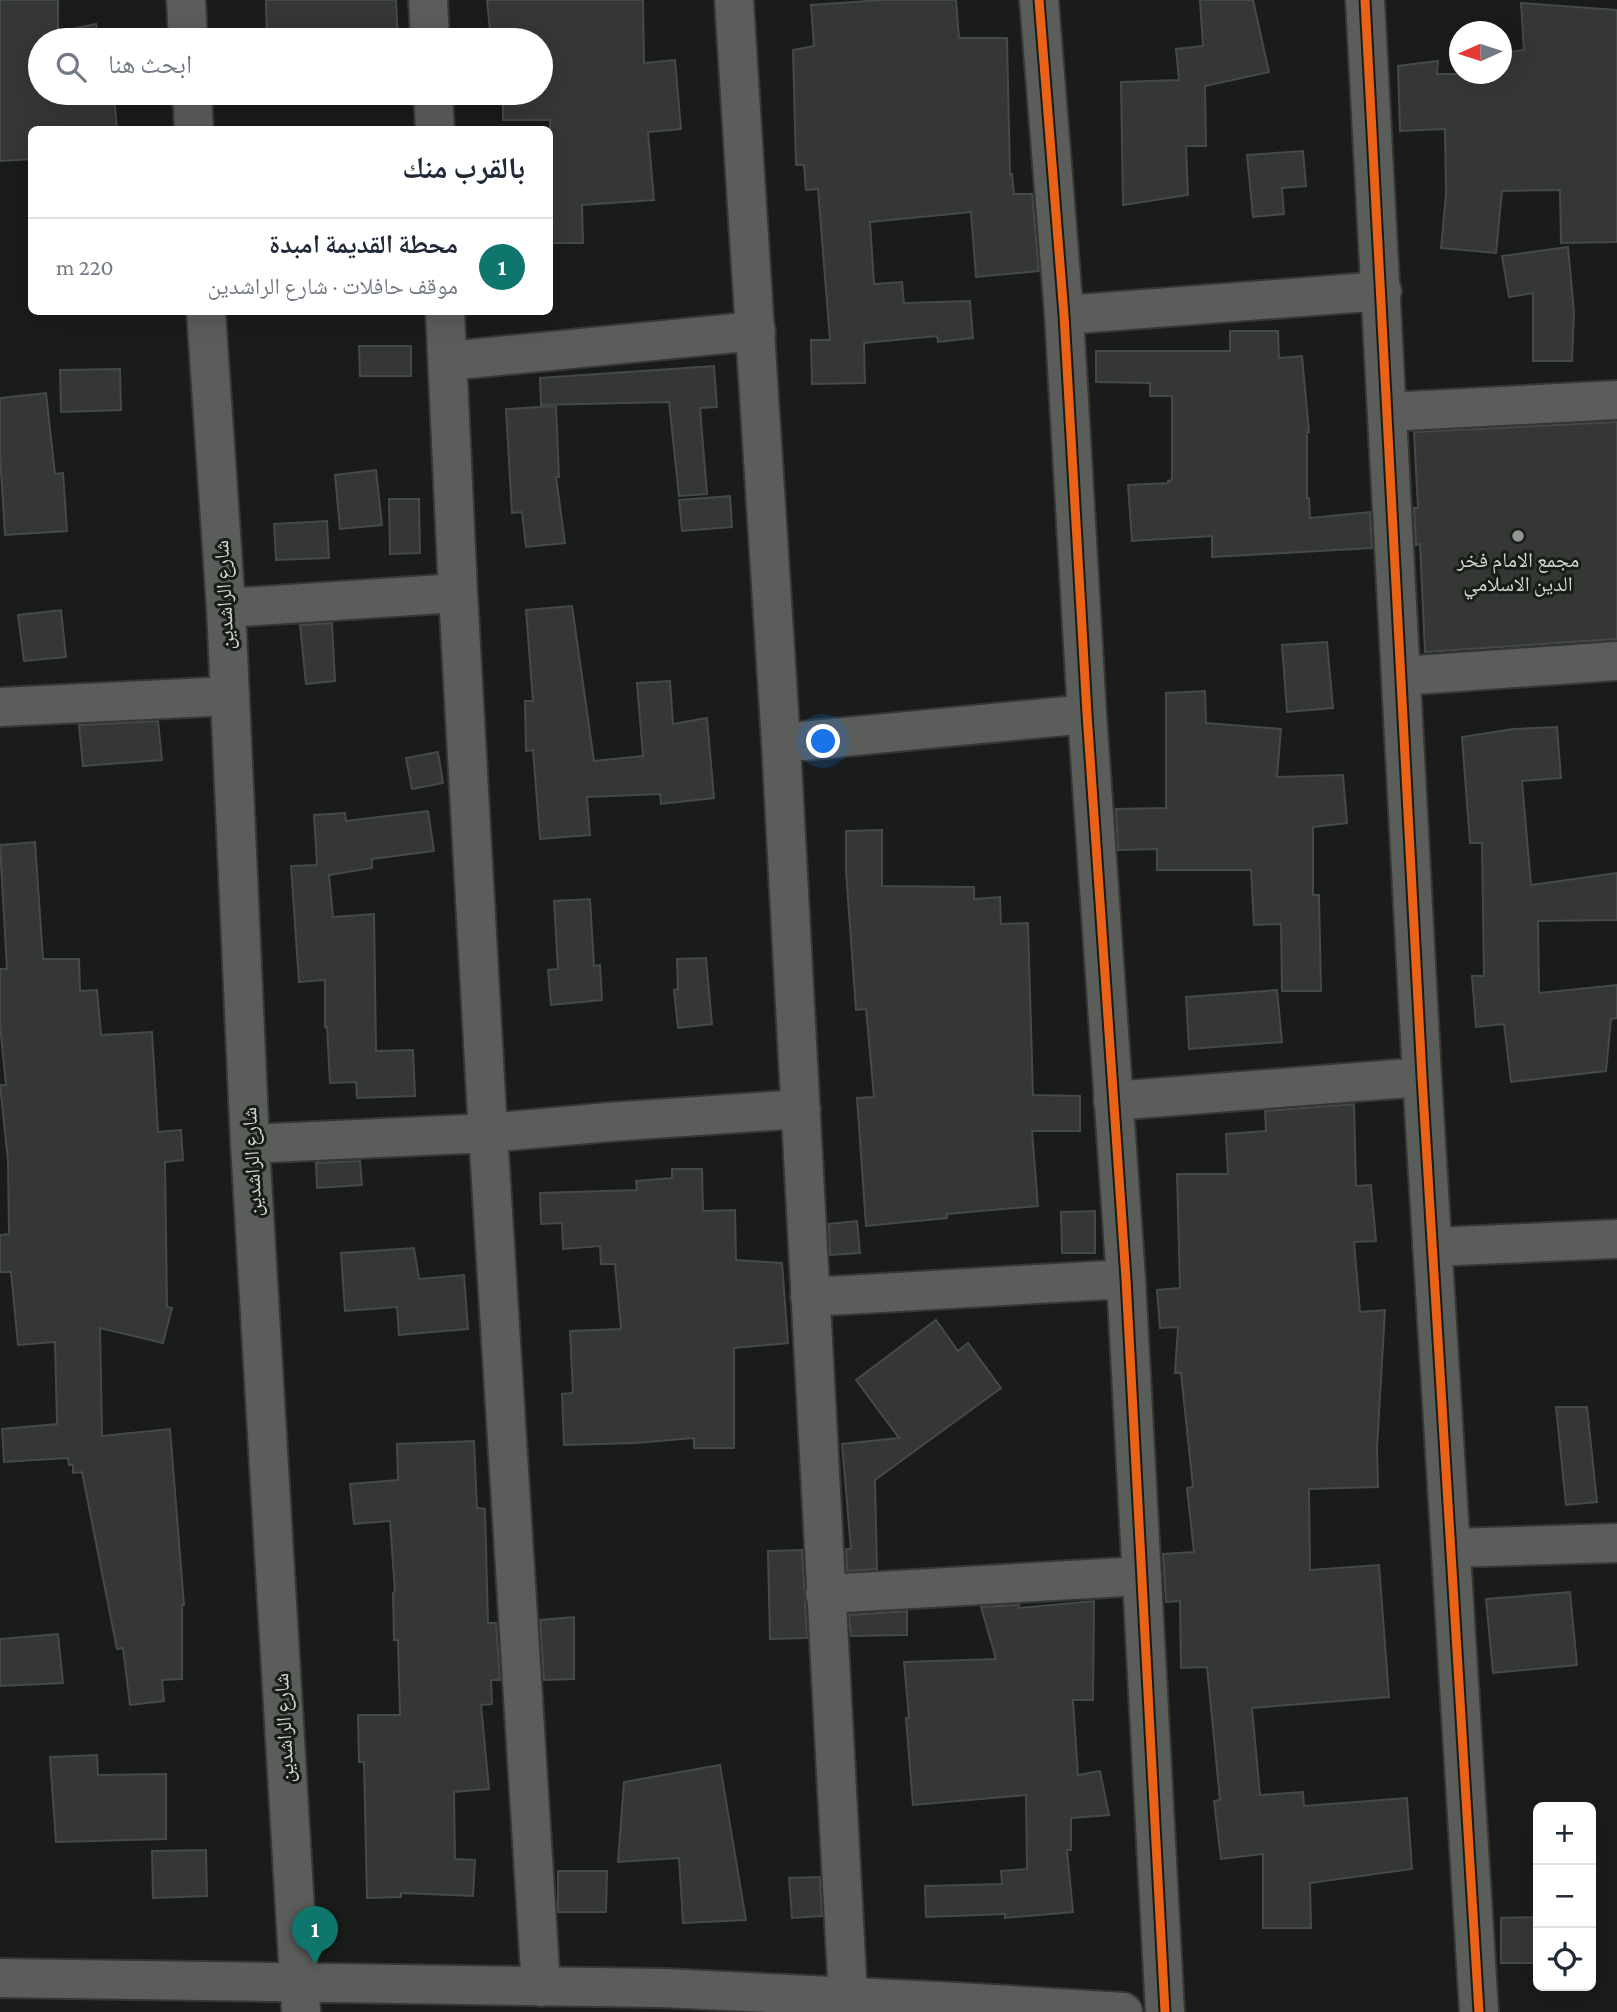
<!DOCTYPE html>
<html lang="ar">
<meta charset="utf-8">
<style>
body{margin:0;font-family:"Crimson Pro","Noto Naskh Arabic",serif;background:#f6f6f7;color:#1f2937;direction:rtl}
.controls{position:absolute;right:21px;bottom:21px;display:grid;overflow:hidden;border-radius:10px;box-shadow:0 7px 28px #0002}
.controls button{width:63px;height:63px;display:grid;place-items:center;padding:0;border:0;border-bottom:2px solid #e0e1e3;background:#fff;color:#1f2937;font:35px sans-serif}
.compass{position:absolute;left:1449px;top:21px;width:63px;height:63px;border-radius:50%;background:#fff;box-shadow:0 7px 28px #0002;rotate:267deg}
.you{position:absolute;left:824px;top:742px;width:24px;height:24px;margin:-18px;border:5px solid #fff;border-radius:50%;background:#1a73e8;box-shadow:0 0 0 10px #1a73e833}
.badge{display:grid;place-items:center;width:46px;height:46px;border-radius:50%;background:#0f766e;color:#fff;font-size:23px;font-weight:700}
.pin{position:absolute;translate:-50% -58px;filter:drop-shadow(0 2px 4px #0008)}
.pin::after{content:'';position:absolute;top:37px;width:24px;height:21px;background:inherit;clip-path:polygon(0 0,100% 0,50% 100%)}
.list{margin:0;padding:0;list-style:none}
h2{display:flex;justify-content:space-between;align-items:center;height:91px;margin:0;padding:0 28px;font-size:30px}
h2 small{font-size:23px;font-weight:400;color:#747a83}
.list li{display:grid;grid-template-columns:46px 1fr auto;gap:21px;align-items:center;box-sizing:border-box;height:98px;padding:0 28px;border-top:2px solid #e0e1e3}
.list b{display:block;font-size:26px;white-space:nowrap}
.list p{margin:0;font-size:23px;white-space:nowrap;color:#747a83}
.list em{font-size:23px;font-style:normal;color:#747a83}
.icon{flex:none;width:38px;height:38px;fill:none;stroke:currentColor;stroke-width:2;stroke-linecap:round;stroke-linejoin:round}
.map{position:relative;flex:none;width:1617px;height:2012px;overflow:hidden;direction:ltr}
.search{position:absolute;background:#fff;box-shadow:0 7px 28px #0002;left:28px;top:28px;width:525px;height:77px;display:flex;align-items:center;gap:18px;box-sizing:border-box;padding:0 24px;border-radius:38px;color:#747a83;font-size:26px}
.panel{position:absolute;background:#fff;box-shadow:0 7px 28px #0002;left:28px;top:126px;width:525px;height:189px;border-radius:10px;direction:rtl}
.map>svg:first-child{display:block}
.building{fill:#353735;stroke:#464a46;stroke-width:2}
.lines{fill:none;stroke-linecap:round;stroke-linejoin:round}
.street-casing{stroke:#353735;stroke-width:42}
.secondary-casing{stroke:#353735;stroke-width:42}
.street{stroke:#5b5d5b;stroke-width:38}
.secondary{stroke:#5b5d5b;stroke-width:38}
.cycleway-casing{stroke:#181d18;stroke-width:13}
.cycleway{stroke:#ea6118;stroke-width:9}
.poi-dot{fill:#919491;stroke:#181d18;stroke-width:2.5}
.labels{text-anchor:middle;dominant-baseline:central;stroke-width:6;stroke-linejoin:round;paint-order:stroke}
.poi-label{font-size:21px;fill:#d2d5d2;stroke:#181d18}
.street-label{font-size:21px;fill:#d2d5d2;stroke:#181d18}
</style>
<div class="map">
<svg width="1617" height="2012" viewBox="0 0 1617 2012">
<rect width="100%" height="100%" fill="#191c19"/>
<path class="building" d="M 0,0 L 58,0 L 58,32 L 96,24 L 99,40 L 40,40 L 40,93 L 114,93 L 117,130 L 32,130 L 32,159 L 0,161 Z
M 266,0 L 396,0 L 398,40 L 267,40 Z
M 487,0 L 643,0 L 644,63 L 675,60 L 681,129 L 648,132 L 654,200 L 582,205 L 583,243 L 550,243 L 550,120 L 503,120 L 503,93 L 541,93 L 541,40 L 491,40 Z
M 882,0 L 956,0 L 959,38 L 1007,38 L 1010,174 L 1012,174 L 1014,194 L 1032,194 L 1039,271 L 976,277 L 971,212 L 870,222 L 874,284 L 902,282 L 904,303 L 970,301 L 973,338 L 938,342 L 937,336 L 864,343 L 865,383 L 812,384 L 811,340 L 830,340 L 818,189 L 806,190 L 804,165 L 796,165 L 793,50 L 814,46 L 811,5 Z
M 1200,0 L 1253,0 L 1269,72 L 1205,86 L 1206,146 L 1186,146 L 1188,195 L 1123,205 L 1121,82 L 1179,80 L 1176,49 L 1203,46 Z
M 1521,3 L 1617,10 L 1617,242 L 1561,243 L 1560,190 L 1502,191 L 1496,253 L 1441,248 L 1446,194 L 1445,129 L 1400,131 L 1398,66 L 1438,61 L 1437,74 L 1502,74 L 1502,53 L 1524,50 Z
M 1303,151 L 1306,186 L 1282,188 L 1284,214 L 1253,217 L 1247,155 Z
M 1568,247 L 1574,312 L 1572,361 L 1533,361 L 1533,293 L 1509,297 L 1502,256 Z
M 1230,331 L 1278,331 L 1279,358 L 1302,356 L 1309,432 L 1307,432 L 1307,498 L 1309,498 L 1310,518 L 1370,512 L 1372,548 L 1212,557 L 1212,536 L 1132,541 L 1128,485 L 1168,483 L 1168,481 L 1172,480 L 1172,396 L 1150,396 L 1150,383 L 1096,382 L 1096,351 L 1230,351 Z
M 359,346 L 411,346 L 411,376 L 360,376 Z
M 714,366 L 717,407 L 700,408 L 707,494 L 679,496 L 669,402 L 541,405 L 540,378 Z
M 120,369 L 121,410 L 61,412 L 60,370 Z
M 46,393 L 55,474 L 63,473 L 67,531 L 5,535 L 0,455 L 0,398 Z
M 556,406 L 559,477 L 556,477 L 565,543 L 526,547 L 522,512 L 512,513 L 506,409 Z
M 1617,422 L 1617,639 L 1425,652 L 1420,544 L 1416,545 L 1414,508 L 1418,508 L 1414,432 Z
M 376,470 L 382,525 L 340,529 L 335,475 Z
M 730,496 L 732,527 L 682,531 L 679,500 Z
M 389,499 L 419,499 L 420,553 L 390,554 Z
M 327,521 L 329,558 L 276,560 L 274,524 Z
M 572,606 L 594,761 L 643,756 L 637,683 L 670,681 L 673,724 L 707,718 L 714,798 L 661,804 L 660,794 L 587,797 L 590,835 L 540,839 L 533,750 L 526,751 L 525,701 L 533,701 L 526,610 Z
M 61,610 L 66,657 L 24,661 L 18,615 Z
M 332,623 L 335,681 L 306,684 L 300,625 Z
M 1327,642 L 1333,708 L 1287,712 L 1282,645 Z
M 1205,691 L 1206,723 L 1281,729 L 1277,777 L 1343,775 L 1347,823 L 1313,827 L 1313,895 L 1319,895 L 1321,991 L 1282,991 L 1281,924 L 1254,925 L 1251,870 L 1157,870 L 1157,849 L 1118,850 L 1116,809 L 1166,808 L 1166,693 Z
M 158,721 L 162,760 L 83,766 L 79,725 Z
M 1557,727 L 1561,778 L 1522,781 L 1531,885 L 1617,873 L 1617,920 L 1538,921 L 1539,993 L 1617,985 L 1617,1018 L 1611,1019 L 1606,1071 L 1511,1082 L 1504,1024 L 1476,1027 L 1472,976 L 1484,976 L 1482,843 L 1470,843 L 1462,737 L 1513,729 Z
M 438,752 L 443,783 L 412,789 L 406,758 Z
M 428,811 L 434,851 L 372,859 L 372,868 L 329,875 L 333,917 L 374,914 L 376,1051 L 413,1050 L 415,1096 L 357,1098 L 356,1082 L 330,1083 L 327,1027 L 325,1027 L 325,980 L 299,982 L 291,866 L 317,865 L 314,815 L 345,813 L 346,821 Z
M 882,830 L 882,886 L 974,887 L 974,899 L 1000,897 L 1001,924 L 1028,923 L 1033,1095 L 1080,1096 L 1080,1131 L 1032,1131 L 1038,1206 L 947,1214 L 947,1218 L 866,1226 L 857,1098 L 874,1097 L 866,1009 L 856,1010 L 846,871 L 846,831 Z
M 35,842 L 43,959 L 79,959 L 80,991 L 97,990 L 101,1035 L 152,1032 L 158,1132 L 181,1130 L 183,1160 L 165,1162 L 167,1307 L 172,1308 L 163,1343 L 100,1328 L 102,1436 L 170,1429 L 184,1605 L 182,1605 L 182,1679 L 162,1680 L 164,1701 L 130,1705 L 123,1648 L 117,1649 L 82,1472 L 73,1473 L 73,1465 L 69,1465 L 68,1458 L 4,1462 L 2,1429 L 57,1424 L 55,1342 L 18,1345 L 11,1272 L 0,1272 L 0,1235 L 9,1234 L 8,1161 L 0,1085 L 6,1085 L 0,1025 L 0,969 L 7,969 L 0,845 Z
M 590,899 L 594,966 L 600,965 L 602,1000 L 551,1005 L 548,970 L 558,969 L 554,901 Z
M 706,958 L 712,1024 L 678,1028 L 674,990 L 678,989 L 677,959 Z
M 1277,990 L 1282,1042 L 1189,1049 L 1186,997 Z
M 1354,1104 L 1356,1186 L 1371,1185 L 1376,1241 L 1354,1242 L 1360,1312 L 1385,1310 L 1377,1448 L 1378,1487 L 1309,1489 L 1310,1570 L 1379,1565 L 1389,1697 L 1252,1708 L 1260,1795 L 1303,1792 L 1304,1806 L 1407,1798 L 1412,1869 L 1310,1883 L 1311,1928 L 1263,1928 L 1263,1854 L 1221,1859 L 1214,1801 L 1220,1800 L 1207,1667 L 1181,1668 L 1180,1601 L 1166,1602 L 1163,1554 L 1194,1552 L 1187,1488 L 1193,1487 L 1181,1373 L 1175,1373 L 1178,1327 L 1160,1328 L 1157,1290 L 1180,1288 L 1177,1174 L 1228,1174 L 1226,1134 L 1266,1131 L 1265,1111 Z
M 360,1161 L 362,1185 L 317,1188 L 316,1163 Z
M 672,1169 L 702,1169 L 703,1211 L 735,1210 L 736,1260 L 782,1263 L 788,1343 L 734,1348 L 734,1448 L 694,1448 L 694,1438 L 635,1443 L 564,1445 L 562,1394 L 573,1393 L 570,1331 L 621,1329 L 615,1264 L 601,1264 L 600,1246 L 563,1249 L 562,1223 L 541,1224 L 540,1193 L 637,1190 L 636,1181 L 672,1178 Z
M 1095,1211 L 1095,1253 L 1062,1253 L 1061,1212 Z
M 857,1221 L 860,1253 L 830,1255 L 829,1224 Z
M 414,1248 L 419,1279 L 464,1275 L 468,1329 L 399,1335 L 397,1307 L 345,1311 L 341,1253 Z
M 936,1320 L 958,1351 L 968,1343 L 1001,1388 L 875,1480 L 877,1569 L 847,1571 L 846,1549 L 851,1549 L 842,1444 L 899,1438 L 856,1380 Z
M 1556,1407 L 1587,1407 L 1597,1502 L 1566,1505 Z
M 474,1441 L 477,1508 L 485,1509 L 488,1623 L 496,1623 L 500,1680 L 491,1680 L 492,1704 L 481,1705 L 489,1789 L 454,1792 L 455,1859 L 475,1860 L 473,1896 L 401,1893 L 401,1897 L 367,1898 L 364,1762 L 359,1762 L 358,1715 L 400,1715 L 398,1640 L 394,1640 L 393,1593 L 395,1592 L 390,1521 L 354,1524 L 350,1484 L 398,1480 L 397,1444 Z
M 802,1550 L 807,1638 L 770,1639 L 768,1551 Z
M 1570,1592 L 1577,1665 L 1493,1673 L 1486,1599 Z
M 1094,1601 L 1093,1700 L 1073,1700 L 1078,1775 L 1100,1771 L 1109,1815 L 1071,1818 L 1071,1850 L 1067,1850 L 1073,1912 L 1005,1918 L 1005,1914 L 926,1917 L 925,1886 L 1002,1884 L 1001,1871 L 1027,1869 L 1026,1795 L 913,1805 L 906,1718 L 909,1718 L 904,1662 L 996,1659 L 981,1607 L 1019,1605 L 1019,1608 Z
M 907,1611 L 907,1635 L 851,1636 L 849,1615 Z
M 574,1617 L 574,1679 L 544,1680 L 540,1620 Z
M 58,1634 L 63,1683 L 0,1686 L 0,1639 Z
M 97,1755 L 98,1775 L 166,1774 L 166,1839 L 56,1842 L 50,1757 Z
M 720,1765 L 746,1920 L 683,1923 L 679,1858 L 618,1862 L 624,1782 Z
M 206,1850 L 207,1896 L 153,1898 L 152,1851 Z
M 558,1871 L 607,1871 L 606,1912 L 558,1912 Z
M 820,1877 L 822,1916 L 792,1918 L 789,1878 Z
M 1538,1917 L 1538,1963 L 1501,1963 L 1501,1918 Z"/>
<g class="lines">
<g class="street-casing">
<path id="street" d="M 428,0 L 430,40
M 734,0 L 781,743 L 848,1997
M 1039,0 L 1064,315 L 1087,714 L 1126,1279 L 1165,2012
M 1365,0 L 1422,1077 L 1479,2012
M 433,93 L 435,130
M 445,312 L 458,593 L 488,1133 L 541,1987
M 1064,315 L 1382,291
M 448,361 L 756,331
M 1387,412 L 1617,400
M 226,608 L 458,593
M 1401,676 L 1617,661
M 0,707 L 230,696
M 781,743 L 1087,714
M 1113,1101 L 1422,1077
M 250,1144 L 488,1133 L 609,1122 L 801,1109
M 1432,1247 L 1617,1239
M 810,1297 L 1126,1279
M 1452,1548 L 1617,1543
M 825,1594 L 1142,1576"/>
</g>
<g class="secondary-casing">
<path id="secondary" d="M 186,0 L 188,40
M 192,93 L 194,130
M 206,312 L 226,608 L 250,1144 L 301,2012
M 0,1978 L 663,1988 L 958,2002 L 1123,2012"/>
</g>
<use href="#street" class="street"/>
<use href="#secondary" class="secondary"/>
<g class="cycleway-casing">
<path id="cycleway" d="M 1039,0 L 1064,315 L 1087,714 L 1126,1279 L 1165,2012
M 1365,0 L 1422,1077 L 1479,2012"/>
</g>
<use href="#cycleway" class="cycleway"/>
</g>
<circle class="poi-dot" cx="1518" cy="536" r="7"/>
<g class="labels">
<g class="poi-label">
<text x="1518" y="560">مجمع الامام فخر<tspan x="1518" dy="24">الدين الاسلامي</tspan></text>
</g>
<g class="street-label">
<text transform="translate(224 595) rotate(-93)">شارع الراشدين</text>
<text transform="translate(252 1162) rotate(-93)">شارع الراشدين</text>
<text transform="translate(284 1728) rotate(-93)">شارع الراشدين</text>
</g>
</g>
</svg>
<div class="controls">
<button>+</button>
<button>−</button>
<button><svg class="icon" aria-label="locate" viewBox="0 0 24 24"><circle cx="12" cy="12" r="6"/><path d="M12 2v4M12 18v4M2 12h4M18 12h4"/></svg></button>
</div>
<svg class="compass" viewBox="-18 -18 36 36"><path d="M0-13l5 13h-10z" fill="#e53935"/><path d="M0 13l5-13h-10z" fill="#747a83"/></svg>
<div class="you"></div>
<div class="pin badge" style="left:315px;top:1964px">1</div>
<div class="search"><svg class="icon" aria-label="search" viewBox="0 0 24 24"><circle cx="10" cy="10" r="6"/><path d="M15 15l6 6"/></svg>ابحث هنا</div>
<section class="panel">
<h2>بالقرب منك<small></small></h2>
<ul class="list">
<li><span class="badge">1</span><div><b>محطة القديمة امبدة</b><p>موقف حافلات · شارع الراشدين</p></div><em>220 m</em></li>
</ul>
</section>
</div>
